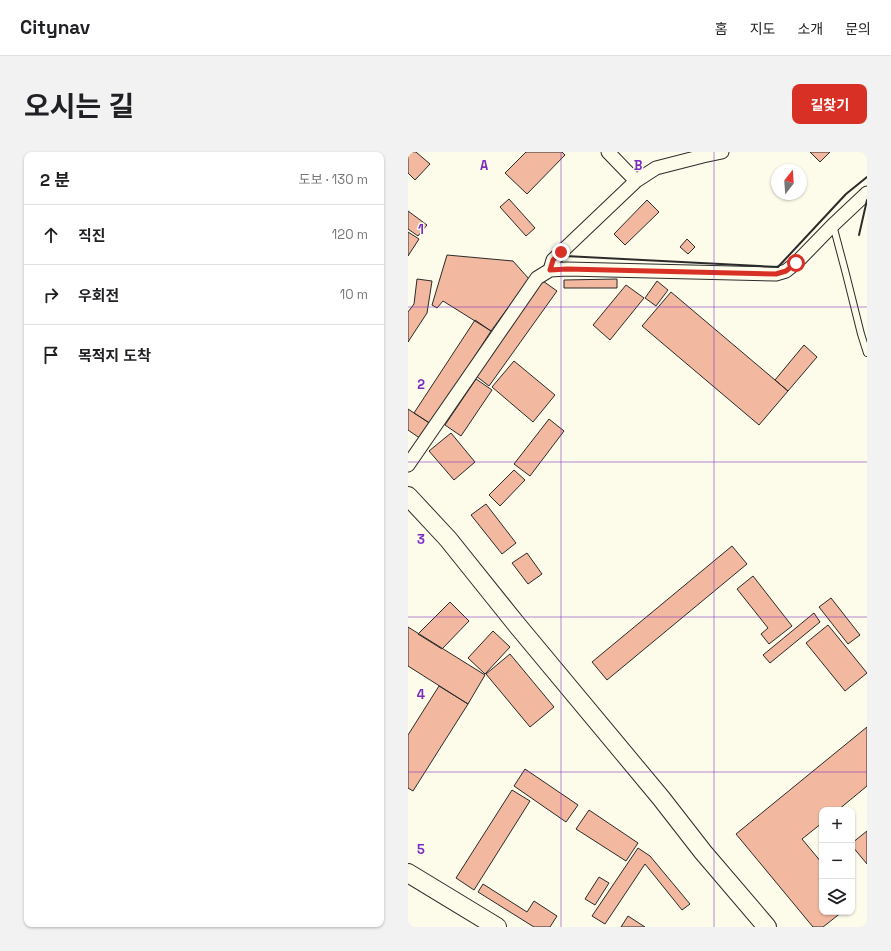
<!DOCTYPE html>
<html lang="ko">
<meta charset="utf-8">
<style>
body{margin:0;font-family:"Space Grotesk","Noto Sans KR",sans-serif;background:#f2f2f2;color:#202124}
.controls{position:absolute;right:12px;bottom:12px;display:grid;overflow:hidden;border-radius:8px;box-shadow:0 1px 3px #0004}
.controls button{width:36px;height:36px;display:grid;place-items:center;padding:0;border:0;border-bottom:1px solid #e0e0e0;background:#fff;color:#202124;font:20px sans-serif}
.compass{position:absolute;left:363px;top:12px;width:36px;height:36px;border-radius:50%;background:#fff;box-shadow:0 1px 3px #0004;rotate:17deg}
.stop{position:absolute;width:12px;height:12px;margin:-9px;border:3px solid #d93025;border-radius:50%;background:#fff}
.stop.end{background:#d93025;border-color:#fff;box-shadow:0 1px 4px #0008}
.list{margin:0;padding:0;list-style:none}
h2{display:flex;justify-content:space-between;align-items:center;height:52px;margin:0;padding:0 16px;font-size:17px}
h2 small{font-size:13px;font-weight:400;color:#757577}
.list li{display:grid;grid-template-columns:26px 1fr auto;gap:12px;align-items:center;box-sizing:border-box;height:60px;padding:0 16px;border-top:1px solid #e0e0e0}
.list b{display:block;font-size:15px;white-space:nowrap}
.list em{font-size:13px;font-style:normal;color:#757577}
.icon{flex:none;width:22px;height:22px;fill:none;stroke:currentColor;stroke-width:2;stroke-linecap:round;stroke-linejoin:round}
.map{position:relative;flex:none;width:459px;height:775px;overflow:hidden;border-radius:8px}
header{display:flex;align-items:center;gap:24px;box-sizing:border-box;height:56px;padding:0 20px;background:#fff;border-bottom:1px solid #e0e0e0}
header strong{font-size:19px}
nav{display:flex;gap:22px;margin-inline-start:auto;font-size:14px}
.intro{display:flex;align-items:center;justify-content:space-between;box-sizing:border-box;height:96px;padding:0 24px}
h1{margin:0;font-size:28px}
.button{padding:10px 18px;border-radius:8px;background:#d93025;color:#fff;font-size:14px;font-weight:700}
main{display:flex;gap:24px;padding:0 24px}
aside{flex:1;background:#fff;border-radius:8px;box-shadow:0 1px 3px #0004}
.map>svg:first-child{display:block}
.building{fill:#f2b8a0;stroke:#2b2b2b}
.lines{fill:none;stroke-linecap:round;stroke-linejoin:round}
.lane-casing{stroke:#2b2b2b;stroke-width:8}
.street-casing{stroke:#2b2b2b;stroke-width:15}
.secondary-casing{stroke:#2b2b2b;stroke-width:20}
.lane{stroke:#fdfbea;stroke-width:6}
.street{stroke:#fdfbea;stroke-width:13}
.secondary{stroke:#fdfbea;stroke-width:18}
.wall{stroke:#2b2b2b;stroke-width:2}
.route{stroke:#d93025;stroke-width:5}
.grid{fill:none;stroke:#7b2cbf;stroke-width:1;stroke-opacity:0.55}
.grid-label{font-size:13px;text-anchor:middle;font-weight:bold;fill:#7b2cbf;stroke:#fdfbea;stroke-width:3;stroke-linejoin:round;paint-order:stroke}
</style>
<header>
<strong>Citynav</strong>
<nav><a>홈</a><a>지도</a><a>소개</a><a>문의</a></nav>
</header>
<div class="intro"><h1>오시는 길</h1><a class="button">길찾기</a></div>
<main>
<aside>
<h2>2 분<small>도보 · 130 m</small></h2>
<ul class="list">
<li><svg class="icon" aria-label="ahead" viewBox="0 0 24 24"><path d="M12 20V5M6 11l6-6 6 6"/></svg><div><b>직진</b></div><em>120 m</em></li>
<li><svg class="icon" aria-label="right" viewBox="0 0 24 24"><path d="M7 20v-9h11M14 6l5 5-5 5"/></svg><div><b>우회전</b></div><em>10 m</em></li>
<li><svg class="icon" aria-label="arrive" viewBox="0 0 24 24"><path d="M6 21V4h12l-3 4 3 4H6"/></svg><div><b>목적지 도착</b></div></li>
</ul>
</aside>
<div class="map">
<svg width="459" height="775" viewBox="0 0 459 775">
<rect width="100%" height="100%" fill="#fdfbea"/>
<path class="building" d="M 0,0 L 8,0 L 22,12 L 7,28 L 0,21 Z
M 118,0 L 154,0 L 157,3 L 119,42 L 97,21 Z
M 402,0 L 422,0 L 412,10 Z
M 101,47 L 127,76 L 118,84 L 92,55 Z
M 239,48 L 251,60 L 217,93 L 206,82 Z
M 0,59 L 19,73 L 10,84 L 0,77 Z
M 0,80 L 11,87 L 0,104 Z
M 279,87 L 287,95 L 280,102 L 272,95 Z
M 39,103 L 105,109 L 121,127 L 83,179 L 35,149 L 29,156 L 24,153 Z
M 9,127 L 24,129 L 19,161 L 0,190 L 0,160 L 6,152 Z
M 209,127 L 209,136 L 156,136 L 156,128 Z
M 135,129 L 149,139 L 81,234 L 68,224 Z
M 249,129 L 260,138 L 248,154 L 237,146 Z
M 218,133 L 236,146 L 202,188 L 185,173 Z
M 263,140 L 380,239 L 351,273 L 234,174 Z
M 67,168 L 83,179 L 23,272 L 6,261 Z
M 396,193 L 409,205 L 380,239 L 367,228 Z
M 106,209 L 147,243 L 125,270 L 84,235 Z
M 68,227 L 84,238 L 53,284 L 37,273 Z
M 0,257 L 23,272 L 13,287 L 0,278 Z
M 141,267 L 156,279 L 122,324 L 106,312 Z
M 43,281 L 67,310 L 46,328 L 21,299 Z
M 106,318 L 117,328 L 92,354 L 81,343 Z
M 78,352 L 108,391 L 94,402 L 63,363 Z
M 324,394 L 339,412 L 199,528 L 184,510 Z
M 119,401 L 134,422 L 120,432 L 104,411 Z
M 345,424 L 384,474 L 361,492 L 353,482 L 360,476 L 329,437 Z
M 423,446 L 452,483 L 440,492 L 411,455 Z
M 42,450 L 61,469 L 34,497 L 10,482 Z
M 406,461 L 412,470 L 362,511 L 355,503 Z
M 420,473 L 459,521 L 437,539 L 398,491 Z
M 0,475 L 77,523 L 60,552 L 0,514 Z
M 85,479 L 102,495 L 77,522 L 60,506 Z
M 102,502 L 146,555 L 122,575 L 78,522 Z
M 31,534 L 60,552 L 5,639 L 0,636 L 0,583 Z
M 459,575 L 459,634 L 430,658 L 414,658 L 414,671 L 394,687 L 414,711 L 414,760 L 434,760 L 415,775 L 405,775 L 328,682 Z
M 117,617 L 170,653 L 158,670 L 106,634 Z
M 104,638 L 122,649 L 66,738 L 48,726 Z
M 181,658 L 230,691 L 218,709 L 168,677 Z
M 459,679 L 459,712 L 444,694 L 444,691 Z
M 230,696 L 242,704 L 282,752 L 274,758 L 237,712 L 197,772 L 184,764 Z
M 191,725 L 201,731 L 187,753 L 177,747 Z
M 75,732 L 119,760 L 126,749 L 149,764 L 142,775 L 126,775 L 70,740 Z
M 220,764 L 237,775 L 213,775 Z"/>
<g class="lines">
<g class="lane-casing">
<path id="lane" d="M 425,73 L 438,122 L 453,182 L 459,201"/>
</g>
<g class="street-casing">
<path id="street" d="M 200,0 L 228,29
M 142,118 L 145,108 L 228,29 L 248,16 L 295,4 L 314,0
M 0,313 L 129,126 L 142,118 L 159,117 L 368,122 L 378,119 L 388,111 L 425,73 L 459,41"/>
</g>
<g class="secondary-casing">
<path id="secondary" d="M 0,344 L 40,387 L 109,473 L 253,646 L 295,700 L 359,775
M 0,721 L 89,775"/>
</g>
<use href="#lane" class="lane"/>
<use href="#street" class="street"/>
<use href="#secondary" class="secondary"/>
<path class="wall" d="M 451,83 L 459,48
M 157,104 L 370,115 L 438,42 L 459,25"/>
</g>
<g class="lines">
<path class="route" d="M 153,100 L 145,108 L 142,118 L 159,117 L 368,122 L 378,119 L 388,111"/>
</g>
<path class="grid" d="M 153,0 L 153,775M 306,0 L 306,775M 0,155 L 459,155M 0,310 L 459,310M 0,465 L 459,465M 0,620 L 459,620"/>
<g class="grid-label">
<text x="76" y="18">A</text>
<text x="230" y="18">B</text>
<text x="13" y="82">1</text>
<text x="13" y="237">2</text>
<text x="13" y="392">3</text>
<text x="13" y="547">4</text>
<text x="13" y="702">5</text>
</g>
</svg>
<div class="controls">
<button>+</button>
<button>−</button>
<button><svg class="icon" aria-label="layers" viewBox="0 0 24 24"><path d="M12 4l9 5-9 5-9-5zM3 14l9 5 9-5"/></svg></button>
</div>
<svg class="compass" viewBox="-18 -18 36 36"><path d="M0-13l5 13h-10z" fill="#e53935"/><path d="M0 13l5-13h-10z" fill="#757577"/></svg>
<div class="stop" style="left:388px;top:111px"></div>
<div class="stop end" style="left:153px;top:100px"></div>
</div>
</main>
